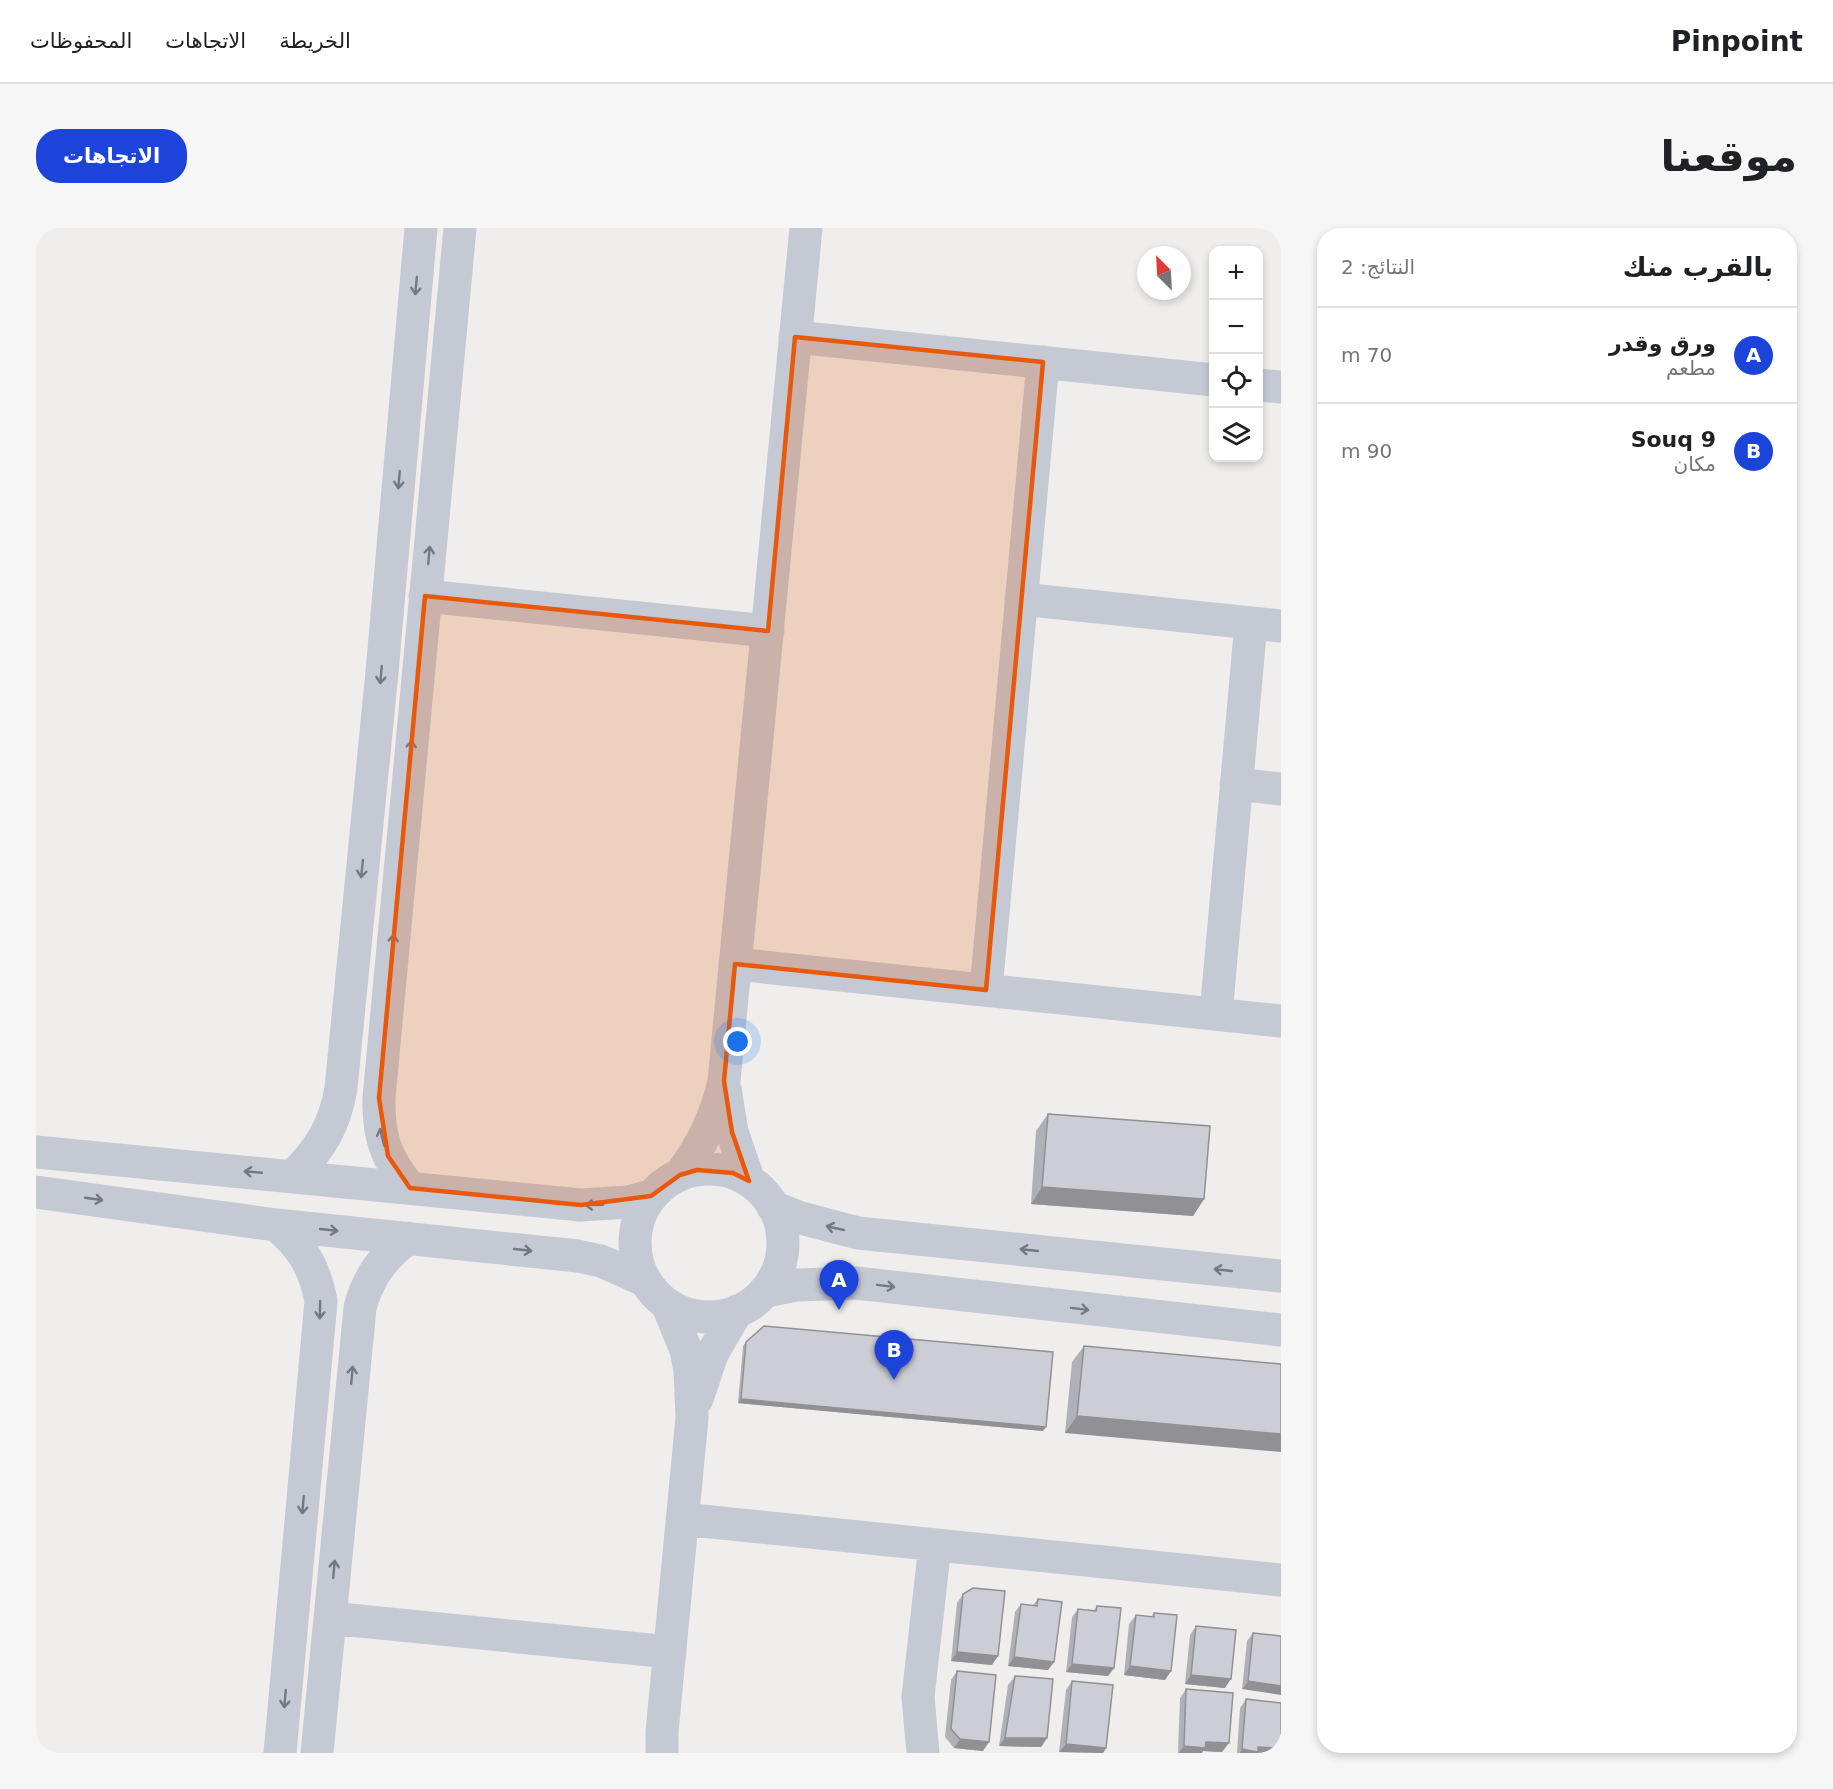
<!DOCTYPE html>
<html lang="ar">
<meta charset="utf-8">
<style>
body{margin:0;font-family:"DejaVu Sans","Noto Naskh Arabic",sans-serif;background:#f6f6f6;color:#202124;direction:rtl}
.controls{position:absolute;right:18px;top:18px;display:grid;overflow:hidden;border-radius:12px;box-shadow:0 3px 9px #0003}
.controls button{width:54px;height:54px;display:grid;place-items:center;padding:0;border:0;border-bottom:2px solid #e0e0e0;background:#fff;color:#202124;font:30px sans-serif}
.compass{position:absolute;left:1101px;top:18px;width:54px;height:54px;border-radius:50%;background:#fff;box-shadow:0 3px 9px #0003;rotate:336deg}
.you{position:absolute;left:702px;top:814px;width:21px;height:21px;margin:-15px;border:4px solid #fff;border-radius:50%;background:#1a73e8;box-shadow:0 0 0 9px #1a73e833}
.badge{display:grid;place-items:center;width:39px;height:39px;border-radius:50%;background:#1d44da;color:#fff;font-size:20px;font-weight:700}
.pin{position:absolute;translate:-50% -50px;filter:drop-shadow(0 2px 3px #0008)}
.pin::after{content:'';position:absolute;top:32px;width:21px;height:18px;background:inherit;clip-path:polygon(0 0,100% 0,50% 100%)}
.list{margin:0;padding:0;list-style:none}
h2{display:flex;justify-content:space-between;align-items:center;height:78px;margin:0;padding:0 24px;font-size:26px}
h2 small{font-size:20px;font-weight:400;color:#757577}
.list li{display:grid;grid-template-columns:39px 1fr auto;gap:18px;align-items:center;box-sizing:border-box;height:96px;padding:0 24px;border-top:2px solid #e0e0e0}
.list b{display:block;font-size:22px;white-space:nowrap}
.list p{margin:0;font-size:20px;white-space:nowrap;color:#757577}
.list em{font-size:20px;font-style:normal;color:#757577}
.icon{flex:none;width:33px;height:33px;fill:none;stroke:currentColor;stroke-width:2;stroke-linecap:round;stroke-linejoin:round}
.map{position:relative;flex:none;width:1245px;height:1525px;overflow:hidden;direction:ltr;border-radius:24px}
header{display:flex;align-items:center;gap:36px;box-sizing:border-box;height:84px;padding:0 30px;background:#fff;border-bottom:2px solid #e0e0e0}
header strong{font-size:28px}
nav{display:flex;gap:33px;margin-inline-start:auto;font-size:21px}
.intro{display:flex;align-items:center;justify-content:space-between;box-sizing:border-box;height:144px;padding:0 36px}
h1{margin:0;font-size:42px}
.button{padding:15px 27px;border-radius:24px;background:#1d44da;color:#fff;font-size:21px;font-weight:700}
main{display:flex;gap:36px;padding:0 36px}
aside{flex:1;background:#fff;border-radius:24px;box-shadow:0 3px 9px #0003}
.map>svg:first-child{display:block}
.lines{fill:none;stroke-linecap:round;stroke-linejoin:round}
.minor{stroke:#c4c9d4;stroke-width:33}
.wall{fill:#b0b1b7}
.shaded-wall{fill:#909095}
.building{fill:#cdced5;stroke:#909095;stroke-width:1.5}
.oneway{stroke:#727885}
.marked{fill:#e8590c;fill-opacity:0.2;stroke:#e8590c;stroke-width:4.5;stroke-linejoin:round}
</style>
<header>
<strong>Pinpoint</strong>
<nav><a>الخريطة</a><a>الاتجاهات</a><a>المحفوظات</a></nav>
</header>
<div class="intro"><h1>موقعنا</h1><a class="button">الاتجاهات</a></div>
<main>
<aside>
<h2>بالقرب منك<small>النتائج: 2</small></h2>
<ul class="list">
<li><span class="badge">A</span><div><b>ورق وقدر</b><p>مطعم</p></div><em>70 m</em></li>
<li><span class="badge">B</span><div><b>Souq 9</b><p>مكان</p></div><em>90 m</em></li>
</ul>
</aside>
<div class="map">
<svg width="1245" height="1525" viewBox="0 0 1245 1525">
<rect width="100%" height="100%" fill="#f0eeed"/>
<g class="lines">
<path class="minor" d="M 759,109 L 1178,152
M 1222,157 L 1245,159
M 389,368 L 732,403
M 985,371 L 1245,398
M 1200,556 L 1245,561
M 699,736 L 1245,793
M 950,762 L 1007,134
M 1180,786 L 1215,395
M 689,861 L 696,904 L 713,953
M 0,924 L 545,977 L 592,974 L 615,968
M599 1015a74 74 0 1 1 148 0a74 74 0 1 1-148 0Z
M 644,947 C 666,917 680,889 688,853 L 770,0
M 257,948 C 284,922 299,897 305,860 L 346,444 L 385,0
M 374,960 C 350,931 342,908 343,870 L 424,0
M 0,964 L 240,997 L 542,1028 L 565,1033 L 608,1052
M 737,979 L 765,990 L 822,1005 L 1245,1048
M 240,997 C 266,1018 279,1040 285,1073 L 244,1525
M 730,1063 L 760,1057 L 820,1055 L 1245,1102
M 661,1171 L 676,1126 L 701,1083
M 646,1291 L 1245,1352
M 294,1390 L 634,1424
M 281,1525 L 324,1080 C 332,1049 347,1029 372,1010
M 626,1525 L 626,1504 L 656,1190 L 654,1143 L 650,1122 L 632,1078
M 887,1525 L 882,1469 L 899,1317"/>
</g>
<path class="wall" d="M 1012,886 L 1168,971 L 1157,988 L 995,976 L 1000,903 Z
M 710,1114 L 1007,1203 L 702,1175 L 707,1118 Z
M 1048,1118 L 1245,1136 L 1029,1205 L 1036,1134 Z
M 927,1366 L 956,1437 L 915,1433 L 921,1375 Z
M 1002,1371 L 1018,1434 L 1012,1442 L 972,1438 L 979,1384 L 985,1376 L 997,1377 Z
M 1061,1378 L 1078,1440 L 1072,1448 L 1030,1444 L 1036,1389 L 1042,1381 L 1058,1382 Z
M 1118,1385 L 1135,1443 L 1129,1452 L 1088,1447 L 1093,1396 L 1100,1387 L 1115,1389 Z
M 1160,1398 L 1189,1460 L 1149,1456 L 1154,1407 Z
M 1217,1405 L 1245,1408 L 1206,1461 L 1211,1413 Z
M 921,1443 L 947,1523 L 918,1520 L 909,1509 L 915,1452 Z
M 979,1448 L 1011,1510 L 1005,1519 L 963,1518 L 972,1457 Z
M 1036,1453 L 1070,1520 L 1067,1525 L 1023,1524 L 1030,1462 Z
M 1150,1461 L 1186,1524 L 1167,1523 L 1166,1525 L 1142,1525 L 1144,1470 Z
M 1210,1471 L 1245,1525 L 1201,1525 L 1204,1480 Z"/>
<path class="shaded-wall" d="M 1006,959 L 1168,971 L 1157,988 L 995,976 Z
M 705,1171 L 1010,1199 L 1007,1203 L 702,1175 Z
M 1041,1188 L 1245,1206 L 1245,1224 L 1029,1205 Z
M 921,1424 L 962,1428 L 956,1437 L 915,1433 Z
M 978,1429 L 1018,1434 L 1012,1442 L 972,1438 Z
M 1036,1436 L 1078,1440 L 1072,1448 L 1030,1444 Z
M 1094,1438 L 1135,1443 L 1129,1452 L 1088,1447 Z
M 1155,1447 L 1195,1451 L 1189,1460 L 1149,1456 Z
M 1212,1453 L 1245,1458 L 1245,1467 L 1206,1461 Z
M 969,1510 L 1011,1510 L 1005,1519 L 963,1518 Z
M 924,1511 L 953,1514 L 947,1523 L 918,1520 Z
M 1170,1514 L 1193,1515 L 1186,1524 L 1167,1523 L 1166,1525 L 1143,1525 L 1148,1518 Z
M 1030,1516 L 1070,1520 L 1067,1525 L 1023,1524 Z
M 1222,1519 L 1240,1520 L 1237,1525 L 1204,1525 L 1206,1521 Z"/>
<path class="building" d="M 1012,886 L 1174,898 L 1168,971 L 1006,959 Z
M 728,1098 L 1017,1124 L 1010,1199 L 705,1171 L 710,1114 Z
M 1048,1118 L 1245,1136 L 1245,1206 L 1041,1188 Z
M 937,1360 L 969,1363 L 962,1428 L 921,1424 L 927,1366 Z
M 1002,1371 L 1026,1374 L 1018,1434 L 978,1429 L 985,1376 L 1001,1378 Z
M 1061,1378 L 1085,1380 L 1078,1440 L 1036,1436 L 1042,1381 L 1060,1383 Z
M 1118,1385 L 1141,1387 L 1135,1443 L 1094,1438 L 1100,1387 L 1118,1389 Z
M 1160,1398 L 1200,1402 L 1195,1451 L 1155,1447 Z
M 1217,1405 L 1245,1408 L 1245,1458 L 1212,1453 Z
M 921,1443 L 960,1447 L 953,1514 L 924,1511 L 915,1501 Z
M 979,1448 L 1017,1451 L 1011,1510 L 969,1510 Z
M 1036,1453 L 1077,1457 L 1070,1520 L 1030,1516 Z
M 1150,1461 L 1197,1465 L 1193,1515 L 1170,1514 L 1169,1520 L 1148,1518 Z
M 1210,1471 L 1245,1475 L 1245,1525 L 1239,1525 L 1240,1520 L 1222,1519 L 1222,1524 L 1206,1521 Z"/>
<defs><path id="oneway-shaft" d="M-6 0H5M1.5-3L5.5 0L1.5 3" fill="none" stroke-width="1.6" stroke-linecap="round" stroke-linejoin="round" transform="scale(1.5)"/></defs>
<g class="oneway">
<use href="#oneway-shaft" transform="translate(380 58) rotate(95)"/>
<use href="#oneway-shaft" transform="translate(363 252) rotate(95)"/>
<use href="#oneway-shaft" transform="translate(393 327) rotate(-85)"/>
<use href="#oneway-shaft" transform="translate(345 447) rotate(95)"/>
<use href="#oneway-shaft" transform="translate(375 521) rotate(-85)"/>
<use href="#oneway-shaft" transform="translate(326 641) rotate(96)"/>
<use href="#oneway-shaft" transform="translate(357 715) rotate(-85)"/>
<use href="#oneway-shaft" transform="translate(346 909) rotate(-104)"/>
<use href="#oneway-shaft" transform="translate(217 944) rotate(-175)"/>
<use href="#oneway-shaft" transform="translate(58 971) rotate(8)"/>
<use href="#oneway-shaft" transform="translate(558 977) rotate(179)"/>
<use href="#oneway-shaft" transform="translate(799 1000) rotate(-167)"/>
<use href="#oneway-shaft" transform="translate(293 1002) rotate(6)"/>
<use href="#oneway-shaft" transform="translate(487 1022) rotate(6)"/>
<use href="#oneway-shaft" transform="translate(993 1022) rotate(-174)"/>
<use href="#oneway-shaft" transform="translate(1187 1042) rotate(-174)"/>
<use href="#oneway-shaft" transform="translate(850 1058) rotate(7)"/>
<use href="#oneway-shaft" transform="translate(1044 1081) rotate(7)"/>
<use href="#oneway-shaft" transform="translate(284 1082) rotate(91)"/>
<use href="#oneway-shaft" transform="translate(316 1147) rotate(-85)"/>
<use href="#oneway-shaft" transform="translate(267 1277) rotate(95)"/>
<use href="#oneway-shaft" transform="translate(298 1341) rotate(-85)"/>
<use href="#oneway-shaft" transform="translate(249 1471) rotate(95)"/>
</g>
<path class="marked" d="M 759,109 L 1007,134 L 950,762 L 699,736 L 688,853 L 696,904 L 713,953 L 697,945 L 661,942 L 644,947 L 615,968 L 545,977 L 374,960 L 352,928 L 343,870 L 389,368 L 732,403 Z"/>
</svg>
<div class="controls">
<button>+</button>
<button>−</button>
<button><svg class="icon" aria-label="locate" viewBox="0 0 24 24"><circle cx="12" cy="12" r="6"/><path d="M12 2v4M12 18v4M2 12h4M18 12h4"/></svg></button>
<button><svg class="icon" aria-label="layers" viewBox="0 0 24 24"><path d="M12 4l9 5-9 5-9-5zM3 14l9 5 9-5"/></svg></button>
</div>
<svg class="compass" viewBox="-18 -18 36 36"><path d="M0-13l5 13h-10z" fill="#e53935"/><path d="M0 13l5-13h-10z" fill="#757577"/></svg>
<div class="you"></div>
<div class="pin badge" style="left:803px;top:1082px">A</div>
<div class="pin badge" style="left:858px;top:1152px">B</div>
</div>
</main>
